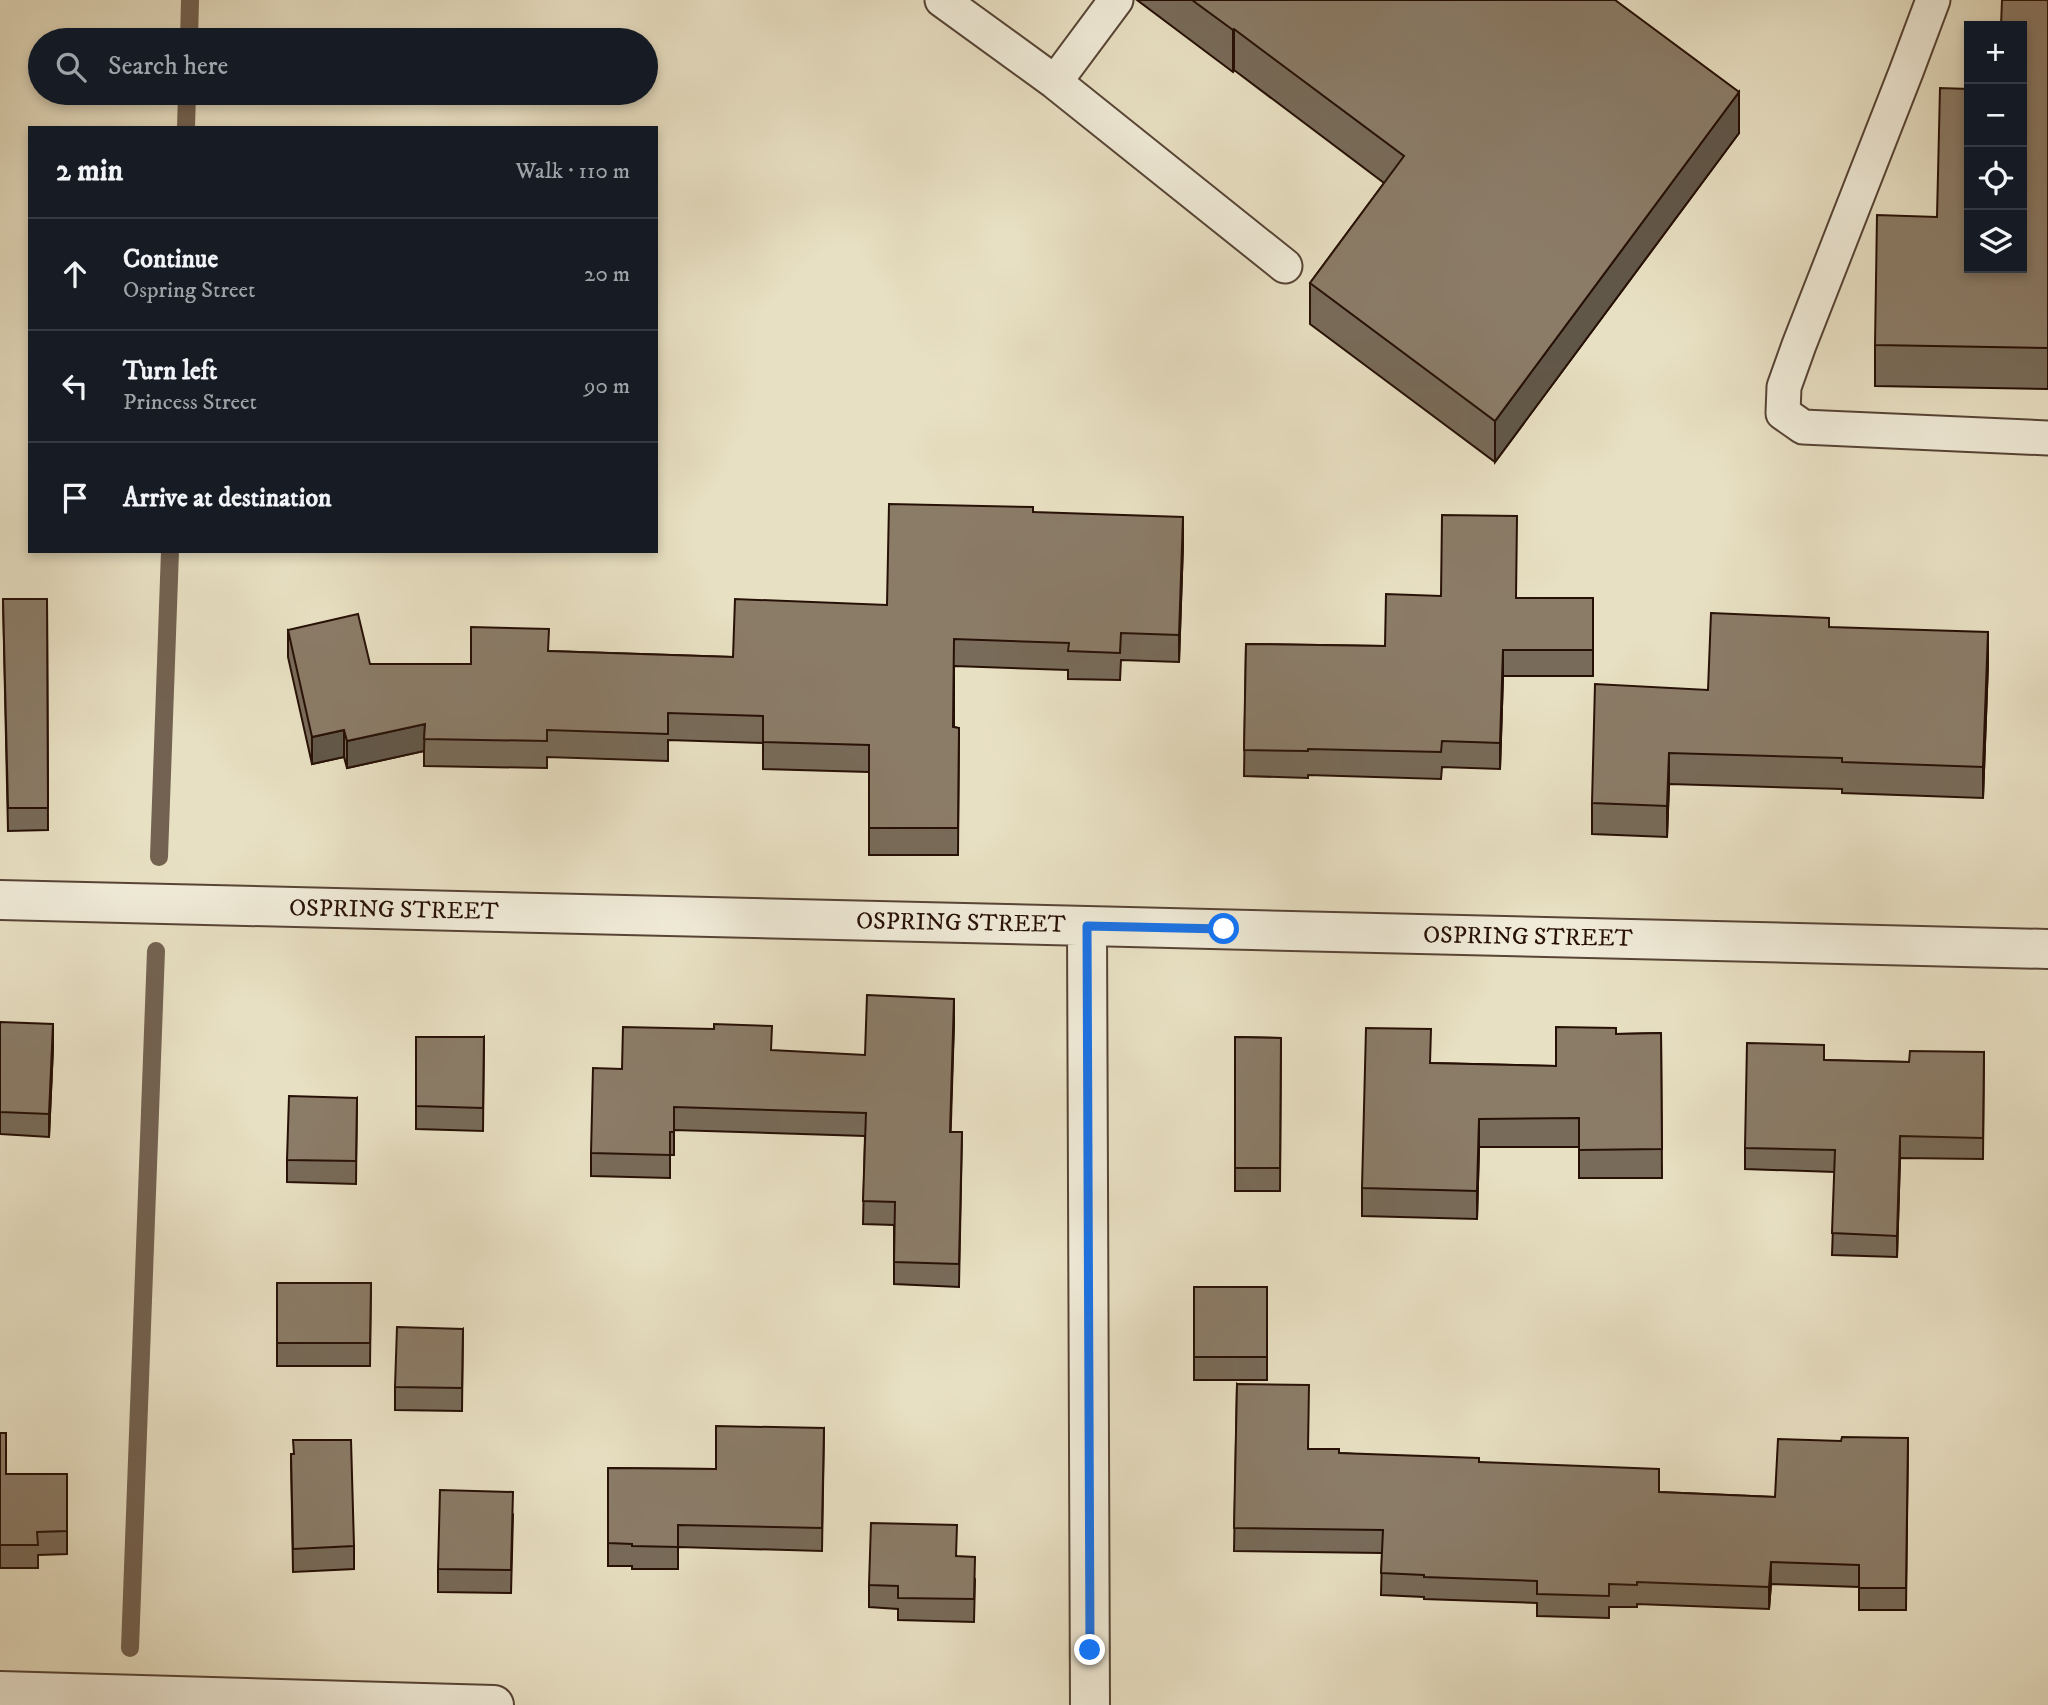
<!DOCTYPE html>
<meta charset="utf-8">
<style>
body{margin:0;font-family:"IM FELL DW Pica",serif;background:#20242c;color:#f1f3f6}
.controls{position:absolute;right:21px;top:21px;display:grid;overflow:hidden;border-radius:0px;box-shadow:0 4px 10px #0003}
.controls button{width:63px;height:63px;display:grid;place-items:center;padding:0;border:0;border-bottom:2px solid #363941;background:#171b24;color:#f1f3f6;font:35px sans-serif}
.stop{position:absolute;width:21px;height:21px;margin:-16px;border:5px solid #1a73e8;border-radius:50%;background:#fff}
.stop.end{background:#1a73e8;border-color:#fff;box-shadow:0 2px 7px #0008}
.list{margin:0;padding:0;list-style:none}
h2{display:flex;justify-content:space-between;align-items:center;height:91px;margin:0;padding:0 28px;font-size:30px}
h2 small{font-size:23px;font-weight:400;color:#9ea1a6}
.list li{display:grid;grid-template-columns:46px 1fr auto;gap:21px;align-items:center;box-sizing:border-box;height:112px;padding:0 28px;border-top:2px solid #363941}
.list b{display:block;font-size:26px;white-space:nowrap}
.list p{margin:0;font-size:23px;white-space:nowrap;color:#9ea1a6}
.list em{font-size:23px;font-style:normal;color:#9ea1a6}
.icon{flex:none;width:38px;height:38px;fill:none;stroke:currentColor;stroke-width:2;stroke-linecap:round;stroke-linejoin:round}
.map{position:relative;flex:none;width:2048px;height:1705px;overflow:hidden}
.search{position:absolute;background:#171b24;box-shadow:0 4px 10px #0003;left:28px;top:28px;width:630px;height:77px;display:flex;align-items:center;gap:18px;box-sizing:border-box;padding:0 24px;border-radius:38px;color:#9ea1a6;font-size:26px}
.panel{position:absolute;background:#171b24;box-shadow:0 4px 10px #0003;left:28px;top:126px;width:630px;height:427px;border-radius:0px}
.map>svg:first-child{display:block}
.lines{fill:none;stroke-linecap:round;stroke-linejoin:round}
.stream{stroke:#736251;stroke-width:18}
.service-casing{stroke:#574435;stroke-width:37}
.minor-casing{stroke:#574435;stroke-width:42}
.service{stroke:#f0ebd8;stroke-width:33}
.minor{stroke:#f0ebd8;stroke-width:38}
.wall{fill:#786b59;stroke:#271006;stroke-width:2}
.shaded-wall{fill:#615749;stroke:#271006;stroke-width:2}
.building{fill:#8b7c68;stroke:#271006;stroke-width:2}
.route{stroke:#1a73e8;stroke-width:9}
.labels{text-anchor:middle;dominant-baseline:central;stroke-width:7;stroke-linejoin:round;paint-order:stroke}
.street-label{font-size:24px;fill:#271006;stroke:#f0ebd8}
</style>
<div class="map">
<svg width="2048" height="1705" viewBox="0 0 2048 1705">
<rect width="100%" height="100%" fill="#e8e0c3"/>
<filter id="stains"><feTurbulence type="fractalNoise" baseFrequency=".00286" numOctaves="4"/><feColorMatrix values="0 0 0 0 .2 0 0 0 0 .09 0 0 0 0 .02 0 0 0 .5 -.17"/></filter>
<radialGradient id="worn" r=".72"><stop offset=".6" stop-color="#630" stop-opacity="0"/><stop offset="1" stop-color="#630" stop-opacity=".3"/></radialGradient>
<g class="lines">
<path class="stream" d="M 189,40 L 190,0
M 186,128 L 187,93
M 159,857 L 170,551
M 130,1648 L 156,951"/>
<g class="service-casing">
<path id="service" d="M 942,0 L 1055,82 L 1285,266
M 1933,0 L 1906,72 L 1799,345 L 1784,387 L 1783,413 L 1803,427 L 2048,438
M 1055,82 L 1116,0"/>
</g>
<g class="minor-casing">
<path id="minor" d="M 0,900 L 2048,949
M 1087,926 L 1090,1705
M 0,1691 L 494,1705"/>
</g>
<use href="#service" class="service"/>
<use href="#minor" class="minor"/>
</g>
<path class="wall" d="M 1137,0 L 1615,0 L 1739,133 L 1495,462 L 1310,324 L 1310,283 L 1384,183 L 1234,70 L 1233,72 Z
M 2048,0 L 2048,389 L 1875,386 L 1875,345 L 1969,268 Z
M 1033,512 L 1183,544 L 1179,662 L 1121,660 L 1120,680 L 1068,679 L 1068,670 L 954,666 L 954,727 L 959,728 L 958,855 L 869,855 L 869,772 L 763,769 L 763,743 L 668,740 L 668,761 L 547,757 L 547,768 L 424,766 L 424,751 L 347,768 L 344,757 L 312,764 L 288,657 L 288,630 L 370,664 L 471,664 L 549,651 L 733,657 L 887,605 Z
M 1517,598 L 1593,598 L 1593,676 L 1503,676 L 1500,769 L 1442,767 L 1441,779 L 1308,775 L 1308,778 L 1244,776 L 1246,644 L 1385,646 Z
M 3,599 L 47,599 L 48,830 L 8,831 Z
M 1829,627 L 1988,663 L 1983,798 L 1842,793 L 1842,789 L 1669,784 L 1667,837 L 1592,834 L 1592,803 L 1708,690 Z
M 0,1022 L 53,1047 L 49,1137 L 0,1134 Z
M 954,1022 L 950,1132 L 962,1132 L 959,1287 L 894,1284 L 894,1225 L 863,1224 L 865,1136 L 674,1130 L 674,1155 L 670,1155 L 670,1178 L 591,1176 L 591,1153 L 622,1069 L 865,1055 Z
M 1661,1033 L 1662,1178 L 1579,1178 L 1579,1147 L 1479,1147 L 1477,1219 L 1362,1216 L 1362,1188 L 1431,1063 L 1556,1066 L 1616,1034 Z
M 484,1037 L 483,1131 L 416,1129 L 416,1106 Z
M 1235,1037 L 1281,1038 L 1280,1191 L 1235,1191 Z
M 1984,1052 L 1983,1159 L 1900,1158 L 1897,1257 L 1832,1255 L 1835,1172 L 1745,1169 L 1745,1148 L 1824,1060 L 1909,1062 Z
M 357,1098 L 356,1184 L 287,1182 L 287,1160 Z
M 277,1283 L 371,1283 L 370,1366 L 277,1366 Z
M 1194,1287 L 1267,1287 L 1267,1380 L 1194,1380 Z
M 463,1329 L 462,1411 L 395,1410 L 395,1387 Z
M 1237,1384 L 1309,1449 L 1339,1453 L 1479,1462 L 1659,1492 L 1775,1497 L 1841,1441 L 1908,1438 L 1906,1610 L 1859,1610 L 1859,1587 L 1771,1584 L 1769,1609 L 1637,1604 L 1637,1607 L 1609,1607 L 1609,1618 L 1537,1616 L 1537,1603 L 1424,1599 L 1424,1597 L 1381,1595 L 1382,1553 L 1234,1551 Z
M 824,1428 L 822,1551 L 678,1547 L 678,1569 L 632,1569 L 632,1566 L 608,1566 L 608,1468 L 716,1469 Z
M 0,1433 L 6,1474 L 67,1474 L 67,1554 L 38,1555 L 38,1568 L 0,1568 Z
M 291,1454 L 293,1454 L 354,1546 L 354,1569 L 293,1572 Z
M 513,1515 L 511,1593 L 438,1592 L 438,1569 Z
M 957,1556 L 975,1579 L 974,1622 L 898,1620 L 898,1609 L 869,1607 L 869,1585 Z"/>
<path class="shaded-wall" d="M 1234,29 L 1234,70 L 1233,72 L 1233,30 Z
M 1739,92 L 1739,133 L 1495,462 L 1495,421 Z
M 1183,517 L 1183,544 L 1179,662 L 1179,635 Z
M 1988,632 L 1988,663 L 1983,798 L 1983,767 Z
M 1503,650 L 1503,676 L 1500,769 L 1500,743 Z
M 425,724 L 424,751 L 347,768 L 347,741 Z
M 344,730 L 344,757 L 312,764 L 312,737 Z
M 1669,753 L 1669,784 L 1667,837 L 1667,806 Z
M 954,999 L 954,1022 L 950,1155 L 950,1132 Z
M 53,1024 L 53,1047 L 49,1137 L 49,1114 Z
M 1479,1119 L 1479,1147 L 1477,1219 L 1477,1191 Z
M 1900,1136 L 1900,1158 L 1897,1257 L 1897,1236 Z
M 1771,1562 L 1771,1584 L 1769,1609 L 1769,1587 Z"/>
<path class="building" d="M 1192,0 L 1615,0 L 1739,92 L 1495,421 L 1310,283 L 1404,156 L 1234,29 L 1233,30 Z
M 2002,0 L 2048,0 L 2048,348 L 1875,345 L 1877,215 L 1937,217 L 1940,88 L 1969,89 L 1969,268 L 2022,268 L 2022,26 L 2001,26 Z
M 889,504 L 1033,507 L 1033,512 L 1183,517 L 1179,635 L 1121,633 L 1120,653 L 1068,651 L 1069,643 L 954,639 L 953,727 L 959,728 L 958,828 L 869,828 L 869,745 L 763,742 L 763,716 L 668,713 L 668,734 L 547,730 L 547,741 L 424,739 L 425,724 L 347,741 L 344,730 L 312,737 L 288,630 L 358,614 L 370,664 L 471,664 L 471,627 L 549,629 L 548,651 L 733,657 L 735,599 L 887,605 Z
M 1442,515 L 1517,516 L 1516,598 L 1593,598 L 1593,650 L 1503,650 L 1500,743 L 1442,741 L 1441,752 L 1308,749 L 1308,751 L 1244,750 L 1246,644 L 1385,646 L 1386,594 L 1441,596 Z
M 3,599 L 47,599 L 48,808 L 8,808 Z
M 1711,613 L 1829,618 L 1829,627 L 1988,632 L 1983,767 L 1842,762 L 1842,758 L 1669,753 L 1667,806 L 1592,803 L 1595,684 L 1708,690 Z
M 867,995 L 954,999 L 950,1132 L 962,1132 L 959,1264 L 894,1262 L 895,1202 L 863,1201 L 866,1113 L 674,1107 L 674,1132 L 670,1132 L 670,1155 L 591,1153 L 593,1068 L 622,1069 L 623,1027 L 714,1029 L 714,1024 L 772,1026 L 771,1050 L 865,1055 Z
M 0,1022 L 53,1024 L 49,1114 L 0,1112 Z
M 1556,1027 L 1616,1028 L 1616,1034 L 1661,1033 L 1662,1149 L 1579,1150 L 1579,1118 L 1479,1119 L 1477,1191 L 1362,1188 L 1366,1028 L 1431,1029 L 1430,1063 L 1556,1066 Z
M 416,1037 L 484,1037 L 483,1108 L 416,1106 Z
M 1235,1037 L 1281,1038 L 1280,1168 L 1235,1168 Z
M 1747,1043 L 1824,1045 L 1824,1060 L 1909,1062 L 1910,1051 L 1984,1052 L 1983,1138 L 1900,1136 L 1897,1236 L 1832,1233 L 1835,1150 L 1745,1148 Z
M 289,1096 L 357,1098 L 356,1161 L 287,1160 Z
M 277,1283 L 371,1283 L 370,1343 L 277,1343 Z
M 1194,1287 L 1267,1287 L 1267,1357 L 1194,1357 Z
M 397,1327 L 463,1329 L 462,1388 L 395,1387 Z
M 1237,1384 L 1309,1385 L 1308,1449 L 1339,1449 L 1339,1453 L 1479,1458 L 1479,1462 L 1659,1469 L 1659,1492 L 1775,1497 L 1778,1439 L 1841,1441 L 1842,1437 L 1908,1438 L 1906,1588 L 1859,1588 L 1859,1565 L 1771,1562 L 1769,1587 L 1637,1582 L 1637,1585 L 1609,1584 L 1609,1596 L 1537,1594 L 1537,1581 L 1424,1577 L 1424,1575 L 1381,1573 L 1383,1530 L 1234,1528 Z
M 716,1426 L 824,1428 L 822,1528 L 678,1525 L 678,1547 L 632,1546 L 632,1544 L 608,1543 L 608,1468 L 716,1469 Z
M 0,1433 L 6,1433 L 6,1474 L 67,1474 L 67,1531 L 37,1532 L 38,1545 L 0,1545 Z
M 293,1440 L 351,1440 L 354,1546 L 293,1549 L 291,1454 L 294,1454 Z
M 440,1490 L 513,1492 L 511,1570 L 438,1569 Z
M 871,1523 L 957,1525 L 956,1556 L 975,1557 L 974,1599 L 898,1598 L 898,1586 L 869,1585 Z"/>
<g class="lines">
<path class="route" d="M 1090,1650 L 1087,926 L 1224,929"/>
</g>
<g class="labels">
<g class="street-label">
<text transform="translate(394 910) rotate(1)">OSPRING STREET</text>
<text transform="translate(961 923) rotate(1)">OSPRING STREET</text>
<text transform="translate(1528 937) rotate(1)">OSPRING STREET</text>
</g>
</g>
<rect width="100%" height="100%" filter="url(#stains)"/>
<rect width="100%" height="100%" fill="url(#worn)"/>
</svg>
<div class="controls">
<button>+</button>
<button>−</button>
<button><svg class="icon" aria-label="locate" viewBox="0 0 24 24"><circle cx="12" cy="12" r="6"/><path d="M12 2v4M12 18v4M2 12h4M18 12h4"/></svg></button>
<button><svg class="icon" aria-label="layers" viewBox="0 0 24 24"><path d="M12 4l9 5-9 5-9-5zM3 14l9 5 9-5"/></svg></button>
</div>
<div class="stop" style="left:1224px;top:929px"></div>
<div class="stop end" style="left:1090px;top:1650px"></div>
<div class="search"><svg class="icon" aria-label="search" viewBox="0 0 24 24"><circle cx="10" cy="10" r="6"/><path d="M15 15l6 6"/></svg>Search here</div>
<section class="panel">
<h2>2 min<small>Walk · 110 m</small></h2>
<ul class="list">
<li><svg class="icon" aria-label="ahead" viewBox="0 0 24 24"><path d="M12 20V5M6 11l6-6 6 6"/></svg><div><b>Continue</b><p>Ospring Street</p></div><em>20 m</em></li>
<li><svg class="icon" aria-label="left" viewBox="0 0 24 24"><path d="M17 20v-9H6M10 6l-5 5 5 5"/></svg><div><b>Turn left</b><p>Princess Street</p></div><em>90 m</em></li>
<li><svg class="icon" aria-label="arrive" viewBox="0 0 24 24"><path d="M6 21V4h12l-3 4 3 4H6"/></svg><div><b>Arrive at destination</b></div></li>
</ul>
</section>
</div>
